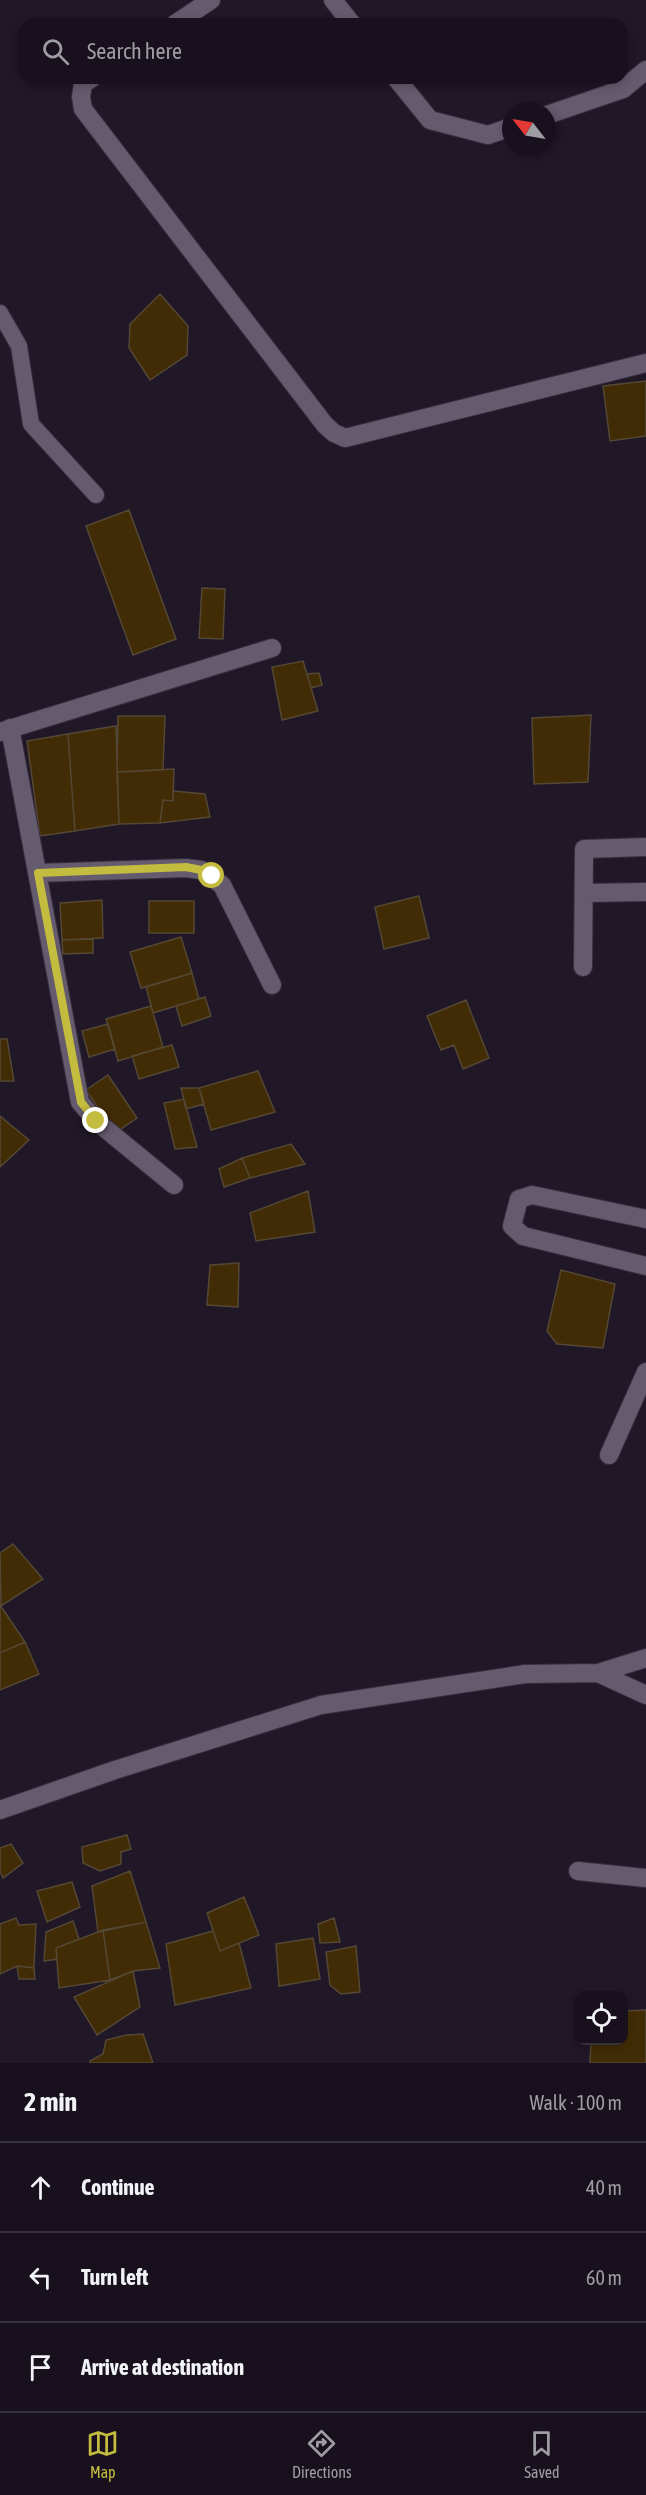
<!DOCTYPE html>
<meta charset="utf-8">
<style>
body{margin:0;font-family:"Asap Condensed",sans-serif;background:#251f2a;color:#f1f3f6}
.controls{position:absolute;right:18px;bottom:18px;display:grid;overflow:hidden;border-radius:12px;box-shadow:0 3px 9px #0003}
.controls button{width:54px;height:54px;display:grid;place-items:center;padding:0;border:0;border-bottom:2px solid #36313b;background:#18111d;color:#f1f3f6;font:30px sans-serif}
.compass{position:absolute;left:502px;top:102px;width:54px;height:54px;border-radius:50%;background:#18111d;box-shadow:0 3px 9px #0003;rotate:301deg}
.stop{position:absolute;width:18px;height:18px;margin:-14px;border:4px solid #c4bc3e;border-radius:50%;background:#fff}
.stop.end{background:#c4bc3e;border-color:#fff;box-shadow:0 2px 6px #0008}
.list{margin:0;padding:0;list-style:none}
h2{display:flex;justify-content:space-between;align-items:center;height:78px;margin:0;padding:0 24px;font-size:26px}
h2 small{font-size:20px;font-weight:400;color:#9f9da4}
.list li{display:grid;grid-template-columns:39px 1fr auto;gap:18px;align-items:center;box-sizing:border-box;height:90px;padding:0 24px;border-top:2px solid #36313b}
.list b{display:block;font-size:22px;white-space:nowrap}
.list em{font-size:20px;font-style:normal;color:#9f9da4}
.icon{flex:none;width:33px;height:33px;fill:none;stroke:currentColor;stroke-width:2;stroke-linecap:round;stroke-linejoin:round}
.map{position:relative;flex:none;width:646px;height:2063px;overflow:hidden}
.search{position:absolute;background:#18111d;box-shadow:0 3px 9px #0003;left:18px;right:18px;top:18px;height:66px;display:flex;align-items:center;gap:15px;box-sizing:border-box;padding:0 21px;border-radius:18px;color:#9f9da4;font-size:22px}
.sheet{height:348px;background:#18111d}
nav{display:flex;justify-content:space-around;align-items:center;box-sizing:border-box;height:84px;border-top:2px solid #36313b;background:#18111d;font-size:16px;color:#9f9da4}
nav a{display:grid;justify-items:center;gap:3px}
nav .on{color:#c4bc3e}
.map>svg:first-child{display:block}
.building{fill:#422c05;stroke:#544835;stroke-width:1.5}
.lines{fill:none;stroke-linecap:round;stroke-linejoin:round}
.lane-casing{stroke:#37303c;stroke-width:18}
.street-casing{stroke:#37303c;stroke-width:20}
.lane{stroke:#655b6e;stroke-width:16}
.street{stroke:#655b6e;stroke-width:18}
.route{stroke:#c4bc3e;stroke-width:8}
</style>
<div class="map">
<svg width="646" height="2063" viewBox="0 0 646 2063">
<rect width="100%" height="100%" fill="#201727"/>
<path class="building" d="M 160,294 L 188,326 L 187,355 L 150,380 L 129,348 L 130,324 Z
M 646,381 L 646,436 L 610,441 L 603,386 Z
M 129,510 L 176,639 L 133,655 L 86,526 Z
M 202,588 L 225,589 L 223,639 L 199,638 Z
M 303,661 L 318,711 L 282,720 L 272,667 Z
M 319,673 L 322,685 L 311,688 L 307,674 Z
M 591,715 L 588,782 L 534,784 L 532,718 Z
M 118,716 L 165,716 L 163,770 L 117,772 Z
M 116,726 L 119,824 L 75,831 L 68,734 Z
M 68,734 L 75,831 L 40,836 L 27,741 Z
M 174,769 L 173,801 L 163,800 L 160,823 L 119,824 L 117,772 Z
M 173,791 L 205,794 L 210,817 L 160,823 L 163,800 L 173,801 Z
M 419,896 L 429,938 L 384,949 L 375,907 Z
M 102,900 L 103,938 L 62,940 L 60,903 Z
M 149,901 L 194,901 L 194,933 L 149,933 Z
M 181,937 L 192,973 L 141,988 L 130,952 Z
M 93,939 L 93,953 L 63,954 L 62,940 Z
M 192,973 L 199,999 L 153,1013 L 146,987 Z
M 205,997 L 211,1016 L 182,1026 L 176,1006 Z
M 466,1000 L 489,1058 L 463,1069 L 454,1045 L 441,1050 L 427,1016 Z
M 151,1006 L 163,1047 L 118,1061 L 106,1019 Z
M 108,1024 L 115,1049 L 89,1057 L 82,1031 Z
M 0,1039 L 7,1039 L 14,1081 L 0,1081 Z
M 172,1045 L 179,1067 L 139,1079 L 132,1056 Z
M 258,1071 L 275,1112 L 211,1130 L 199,1088 Z
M 108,1075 L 137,1118 L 115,1133 L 86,1090 Z
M 181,1088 L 199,1088 L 204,1104 L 186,1109 Z
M 184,1099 L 197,1147 L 175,1149 L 164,1103 Z
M 0,1116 L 29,1140 L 0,1167 Z
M 291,1144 L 305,1164 L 250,1178 L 242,1158 Z
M 242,1158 L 250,1178 L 224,1187 L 219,1169 Z
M 308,1191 L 315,1232 L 256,1241 L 250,1213 Z
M 239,1263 L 238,1307 L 207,1305 L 210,1265 Z
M 561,1270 L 615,1284 L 603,1348 L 557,1344 L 547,1331 Z
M 13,1544 L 43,1579 L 1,1606 L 0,1553 Z
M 0,1605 L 25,1642 L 0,1653 Z
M 25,1642 L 39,1674 L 0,1690 L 0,1653 Z
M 127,1835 L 131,1849 L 121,1852 L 121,1864 L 100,1871 L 83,1863 L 82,1847 Z
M 11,1844 L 23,1863 L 3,1878 L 0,1871 L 0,1848 Z
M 130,1871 L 146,1922 L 98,1932 L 92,1886 Z
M 72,1882 L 80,1907 L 47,1922 L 37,1891 Z
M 244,1897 L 259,1935 L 220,1951 L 207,1913 Z
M 16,1918 L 19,1925 L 36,1924 L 34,1968 L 17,1966 L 0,1974 L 0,1924 Z
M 334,1918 L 340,1942 L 320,1943 L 318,1924 Z
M 73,1921 L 79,1939 L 56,1948 L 57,1959 L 44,1961 L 46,1932 Z
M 146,1922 L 160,1968 L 133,1971 L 110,1980 L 103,1930 Z
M 103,1930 L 110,1980 L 59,1988 L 56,1948 Z
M 213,1931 L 220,1951 L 239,1943 L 251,1988 L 175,2005 L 166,1944 Z
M 313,1938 L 320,1979 L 279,1986 L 276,1944 Z
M 356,1946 L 360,1992 L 341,1994 L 330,1985 L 326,1952 Z
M 17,1966 L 34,1968 L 35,1979 L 19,1979 Z
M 133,1971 L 140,2007 L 97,2035 L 74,1997 Z
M 646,2010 L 646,2063 L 590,2063 L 591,2040 L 624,2040 L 624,2011 Z
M 143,2034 L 153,2063 L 90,2063 L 90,2061 L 103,2054 L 106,2040 L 127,2035 Z"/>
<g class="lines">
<g class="lane-casing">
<path id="lane" d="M 0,313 L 19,346 L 31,424 L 96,495"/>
</g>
<g class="street-casing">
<path id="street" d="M 333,0 L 352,24
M 175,24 L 211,0
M 92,78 L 83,84 L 81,97 L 83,109 L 325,425 L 334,433 L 345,438 L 646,363
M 396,78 L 430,120 L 488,135 L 511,127
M 547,115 L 623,89 L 646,70
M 10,728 L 80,1102 L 96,1121 L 174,1185
M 0,732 L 272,648
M 38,873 L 186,868 L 201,870 L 222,885 L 272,985
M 584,893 L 646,892
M 583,967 L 584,849 L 646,847
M 646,1219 L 532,1195 L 519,1199 L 512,1226 L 523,1236 L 646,1266
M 609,1455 L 646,1372
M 598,1673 L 646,1695
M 0,1810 L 115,1770 L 321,1705 L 525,1674 L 598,1673 L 646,1658
M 578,1871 L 646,1878"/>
</g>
<use href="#lane" class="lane"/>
<use href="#street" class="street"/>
</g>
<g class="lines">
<path class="route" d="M 96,1121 L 81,1102 L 38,873 L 186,867 L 201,870 L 212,876"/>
</g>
</svg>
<div class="controls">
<button><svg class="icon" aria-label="locate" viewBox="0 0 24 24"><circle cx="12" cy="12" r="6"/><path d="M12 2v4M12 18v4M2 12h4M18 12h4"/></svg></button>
</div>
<svg class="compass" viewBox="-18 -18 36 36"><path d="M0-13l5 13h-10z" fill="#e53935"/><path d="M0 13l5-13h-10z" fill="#9f9da4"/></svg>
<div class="stop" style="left:212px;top:876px"></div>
<div class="stop end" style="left:96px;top:1121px"></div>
<div class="search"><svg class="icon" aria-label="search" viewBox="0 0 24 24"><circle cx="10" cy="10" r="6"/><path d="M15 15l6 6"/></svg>Search here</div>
</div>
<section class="sheet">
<h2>2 min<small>Walk · 100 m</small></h2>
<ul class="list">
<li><svg class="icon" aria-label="ahead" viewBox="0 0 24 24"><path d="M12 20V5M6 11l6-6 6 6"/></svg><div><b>Continue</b></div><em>40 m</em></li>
<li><svg class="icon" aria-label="left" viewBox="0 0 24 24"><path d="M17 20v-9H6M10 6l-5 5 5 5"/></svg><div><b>Turn left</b></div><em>60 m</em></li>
<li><svg class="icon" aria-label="arrive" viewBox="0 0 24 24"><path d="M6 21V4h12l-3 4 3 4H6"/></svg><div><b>Arrive at destination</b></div></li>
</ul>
</section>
<nav>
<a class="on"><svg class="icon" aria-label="map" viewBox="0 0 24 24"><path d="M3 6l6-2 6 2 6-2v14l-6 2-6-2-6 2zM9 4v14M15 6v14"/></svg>Map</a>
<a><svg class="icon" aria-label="directions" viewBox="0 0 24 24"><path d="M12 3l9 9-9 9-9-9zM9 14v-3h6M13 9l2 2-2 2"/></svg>Directions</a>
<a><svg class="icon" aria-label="saved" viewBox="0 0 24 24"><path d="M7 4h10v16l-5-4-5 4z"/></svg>Saved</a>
</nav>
